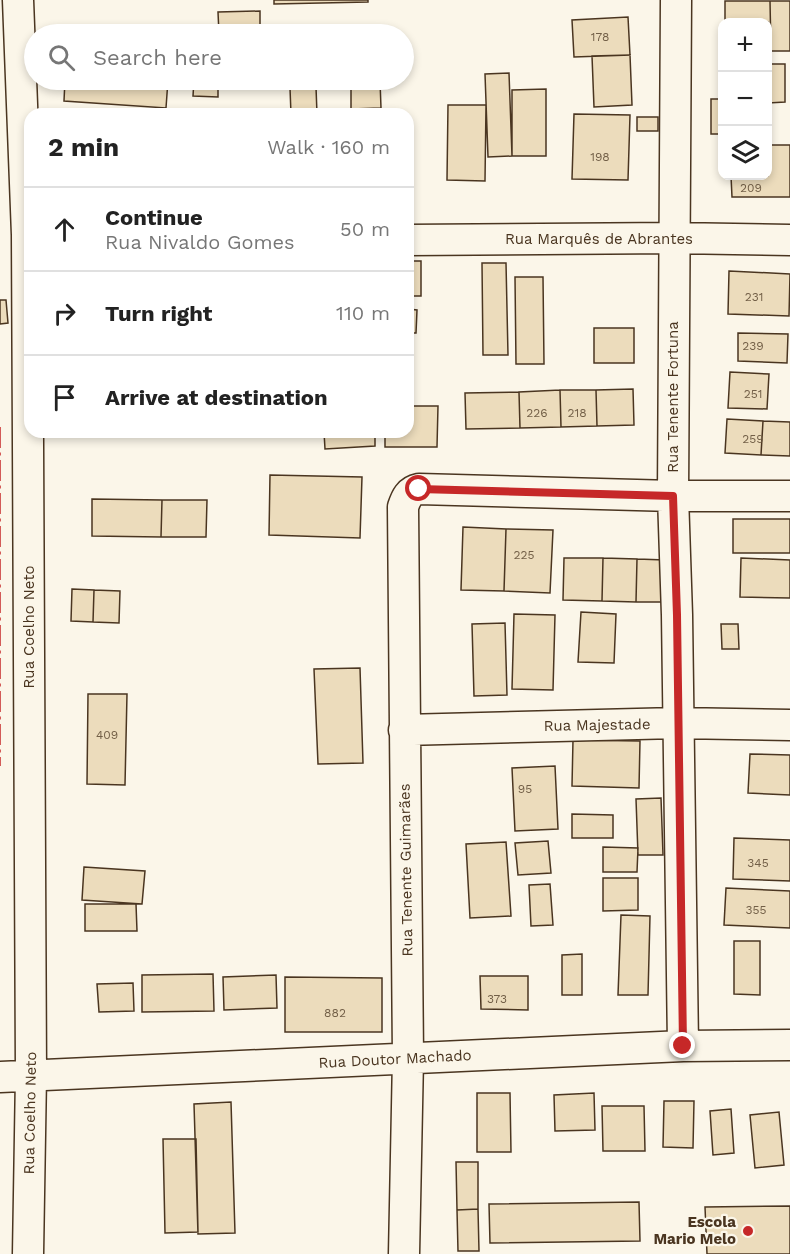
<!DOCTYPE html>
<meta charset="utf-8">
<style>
body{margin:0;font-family:"Work Sans",sans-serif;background:#f2f2f2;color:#222}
.controls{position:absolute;right:18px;top:18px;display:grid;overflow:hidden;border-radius:12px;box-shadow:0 3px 9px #0003}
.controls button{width:54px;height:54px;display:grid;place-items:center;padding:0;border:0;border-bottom:2px solid #e0e0e0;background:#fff;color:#222;font:30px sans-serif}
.stop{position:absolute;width:18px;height:18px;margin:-14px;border:4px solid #c62828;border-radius:50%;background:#fff}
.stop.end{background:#c62828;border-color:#fff;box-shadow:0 2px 6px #0008}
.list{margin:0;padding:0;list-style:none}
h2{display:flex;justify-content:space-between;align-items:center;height:78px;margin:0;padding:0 24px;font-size:26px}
h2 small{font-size:20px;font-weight:400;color:#767676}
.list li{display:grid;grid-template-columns:39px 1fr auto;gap:18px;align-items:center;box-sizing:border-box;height:84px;padding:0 24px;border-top:2px solid #e0e0e0}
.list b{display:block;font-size:22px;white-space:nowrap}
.list p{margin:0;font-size:20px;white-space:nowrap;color:#767676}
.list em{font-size:20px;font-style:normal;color:#767676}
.icon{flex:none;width:33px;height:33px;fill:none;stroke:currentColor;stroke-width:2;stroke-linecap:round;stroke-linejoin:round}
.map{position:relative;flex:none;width:790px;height:1254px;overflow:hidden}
.search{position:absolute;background:#fff;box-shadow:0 3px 9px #0003;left:24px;top:24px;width:390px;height:66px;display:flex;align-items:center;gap:15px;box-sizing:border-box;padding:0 21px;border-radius:33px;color:#767676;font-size:22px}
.panel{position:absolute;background:#fff;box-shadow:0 3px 9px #0003;left:24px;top:108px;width:390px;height:330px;border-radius:18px}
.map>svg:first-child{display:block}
.building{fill:#ecdcbc;stroke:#4a3520;stroke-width:1.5}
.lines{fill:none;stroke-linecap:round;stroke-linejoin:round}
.street-casing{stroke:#4a3520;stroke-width:33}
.street{stroke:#fbf6e9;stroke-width:30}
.power{stroke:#c62828;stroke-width:1.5;stroke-dasharray:21 4.5 3 4.5;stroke-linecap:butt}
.route{stroke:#c62828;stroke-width:8}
.poi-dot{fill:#c62828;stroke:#fbf6e9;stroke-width:2}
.labels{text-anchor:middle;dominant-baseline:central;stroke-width:4.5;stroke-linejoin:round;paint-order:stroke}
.number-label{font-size:12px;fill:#725f47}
.street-label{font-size:15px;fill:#4a3520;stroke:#fbf6e9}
.poi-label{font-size:15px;font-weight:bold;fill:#4a3520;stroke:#fbf6e9;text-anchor:end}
</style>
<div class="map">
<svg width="790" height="1254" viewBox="0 0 790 1254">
<rect width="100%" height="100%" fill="#fbf6e9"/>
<path class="building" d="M 274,0 L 368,0 L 368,2 L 274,4 Z
M 725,1 L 770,1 L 771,51 L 768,51 L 768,22 L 725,22 Z
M 770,1 L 790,1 L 790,51 L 771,51 Z
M 260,11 L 260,34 L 219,34 L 218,12 Z
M 628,17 L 630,55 L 574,57 L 572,20 Z
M 366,26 L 366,34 L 348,34 L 348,27 Z
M 630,55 L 632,105 L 594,107 L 592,56 Z
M 768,64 L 785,64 L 785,102 L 768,103 Z
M 509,73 L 512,156 L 488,157 L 485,74 Z
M 65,80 L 168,80 L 166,108 L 64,101 Z
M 194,80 L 218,80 L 218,97 L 193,96 Z
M 380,81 L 381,108 L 351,109 L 351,82 Z
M 316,87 L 317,114 L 291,114 L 290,88 Z
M 546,89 L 546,156 L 512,156 L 512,90 Z
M 711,99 L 722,99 L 722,134 L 711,134 Z
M 448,105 L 486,105 L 485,181 L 447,180 Z
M 574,114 L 630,115 L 628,180 L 572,179 Z
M 637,117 L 658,117 L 658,131 L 637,131 Z
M 768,145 L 790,145 L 790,197 L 732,197 L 731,176 L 768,176 Z
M 408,261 L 421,261 L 421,296 L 408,296 Z
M 482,263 L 506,263 L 508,355 L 483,355 Z
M 729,271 L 790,274 L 789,316 L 728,314 Z
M 515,277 L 543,277 L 544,364 L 516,364 Z
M 0,300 L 6,300 L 8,323 L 0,324 Z
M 408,309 L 417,310 L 416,333 L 408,333 Z
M 594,328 L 634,328 L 634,363 L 594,363 Z
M 738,333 L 788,334 L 787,363 L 738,361 Z
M 730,372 L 769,374 L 767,409 L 728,408 Z
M 633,389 L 634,425 L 597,426 L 596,390 Z
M 560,390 L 596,390 L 597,426 L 561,427 Z
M 560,390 L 561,427 L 520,428 L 519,392 Z
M 519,392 L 520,428 L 466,429 L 465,393 Z
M 408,406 L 438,406 L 437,447 L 385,447 L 385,432 L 408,432 Z
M 727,419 L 763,421 L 761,455 L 725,453 Z
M 763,421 L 790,422 L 790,456 L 761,455 Z
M 324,432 L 375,432 L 375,446 L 325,449 Z
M 270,475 L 362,477 L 360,538 L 269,535 Z
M 92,499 L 162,500 L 161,537 L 92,536 Z
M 162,500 L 207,500 L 206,537 L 161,537 Z
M 733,519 L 790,519 L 790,553 L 733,553 Z
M 463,527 L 506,529 L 504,591 L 461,590 Z
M 506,529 L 553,530 L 550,593 L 504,591 Z
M 564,558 L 603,558 L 602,601 L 563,600 Z
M 603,558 L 637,559 L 636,602 L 602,601 Z
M 741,558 L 790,560 L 790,598 L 740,597 Z
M 637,559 L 665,560 L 665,602 L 636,602 Z
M 72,589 L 94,590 L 93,622 L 71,621 Z
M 94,590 L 120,591 L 119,623 L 93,622 Z
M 581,612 L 616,614 L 614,663 L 578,662 Z
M 514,614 L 555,615 L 553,690 L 512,689 Z
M 505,623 L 507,695 L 474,696 L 472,624 Z
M 721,624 L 738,624 L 739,649 L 722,649 Z
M 360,668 L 363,763 L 318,764 L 314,669 Z
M 88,694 L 127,694 L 125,785 L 87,784 Z
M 573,740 L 640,741 L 639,788 L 572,786 Z
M 750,754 L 790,755 L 790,795 L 748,793 Z
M 555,766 L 558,829 L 515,831 L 512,768 Z
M 661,798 L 663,855 L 638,855 L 636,799 Z
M 572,814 L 613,815 L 613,838 L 572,838 Z
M 734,838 L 790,840 L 790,881 L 733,879 Z
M 548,841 L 551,873 L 518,875 L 515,843 Z
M 506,842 L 511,916 L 470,918 L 466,844 Z
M 603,847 L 638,848 L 637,872 L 603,872 Z
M 84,867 L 145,871 L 142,904 L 82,900 Z
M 603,878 L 638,878 L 638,910 L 603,911 Z
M 550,884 L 553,925 L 531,926 L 529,885 Z
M 726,888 L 790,891 L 790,928 L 724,925 Z
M 85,904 L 136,904 L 137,931 L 85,931 Z
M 621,915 L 650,916 L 648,995 L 618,995 Z
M 734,941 L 760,941 L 760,995 L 734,994 Z
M 582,954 L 582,995 L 562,995 L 562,955 Z
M 213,974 L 214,1011 L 142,1012 L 142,975 Z
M 276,975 L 277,1008 L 224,1010 L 223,977 Z
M 480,976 L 528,976 L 528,1010 L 481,1009 Z
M 285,977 L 382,978 L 382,1032 L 285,1032 Z
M 133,983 L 134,1011 L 99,1012 L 97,984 Z
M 477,1093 L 510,1093 L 511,1152 L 477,1152 Z
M 594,1093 L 595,1130 L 555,1131 L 554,1095 Z
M 664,1101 L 694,1101 L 693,1148 L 663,1147 Z
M 231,1102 L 235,1233 L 198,1234 L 194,1104 Z
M 602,1106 L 644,1106 L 645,1151 L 603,1151 Z
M 731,1109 L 734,1153 L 713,1155 L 710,1111 Z
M 779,1112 L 784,1165 L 755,1168 L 750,1115 Z
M 163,1139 L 196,1139 L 198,1232 L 165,1233 Z
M 456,1162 L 478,1162 L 478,1209 L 457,1210 Z
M 639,1202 L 640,1241 L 490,1243 L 489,1204 Z
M 790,1206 L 790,1254 L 707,1254 L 705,1207 Z
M 478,1209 L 479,1251 L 458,1251 L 457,1210 Z"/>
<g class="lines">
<g class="street-casing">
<path id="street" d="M 18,0 L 27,235 L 31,1075 L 28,1254
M 676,0 L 673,496 L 677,615 L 683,1046
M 408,240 L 674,238 L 790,240
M 404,730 L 677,723 L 790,725
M 0,1077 L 683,1046 L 790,1045
M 404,1254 L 408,1058 L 403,507 C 406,498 409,491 419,489 L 673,496 L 790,496"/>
</g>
<use href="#street" class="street"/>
<path class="power" d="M 0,427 L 0,766"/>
</g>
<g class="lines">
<path class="route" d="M 419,489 L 673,496 L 677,615 L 683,1046"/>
</g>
<circle class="poi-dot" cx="748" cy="1231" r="6"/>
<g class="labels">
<g class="number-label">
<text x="600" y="37">178</text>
<text x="600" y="157">198</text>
<text x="751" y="188">209</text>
<text x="754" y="297">231</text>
<text x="753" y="346">239</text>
<text x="753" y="394">251</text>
<text x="537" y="413">226</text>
<text x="577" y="413">218</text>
<text x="753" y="439">259</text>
<text x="524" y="555">225</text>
<text x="107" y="735">409</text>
<text x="525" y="789">95</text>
<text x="758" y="863">345</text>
<text x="756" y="910">355</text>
<text x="497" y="999">373</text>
<text x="335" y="1013">882</text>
</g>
<g class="street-label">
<text x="599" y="239">Rua Marquês de Abrantes</text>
<text transform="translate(673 397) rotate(-90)">Rua Tenente Fortuna</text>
<text transform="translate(29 627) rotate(-90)">Rua Coelho Neto</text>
<text transform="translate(597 725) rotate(-1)">Rua Majestade</text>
<text transform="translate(406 870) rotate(-91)">Rua Tenente Guimarães</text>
<text transform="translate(395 1059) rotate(-3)">Rua Doutor Machado</text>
<text transform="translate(30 1113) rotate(-89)">Rua Coelho Neto</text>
</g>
<g class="poi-label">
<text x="736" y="1222">Escola<tspan x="736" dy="17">Mario Melo</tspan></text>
</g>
</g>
</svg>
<div class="controls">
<button>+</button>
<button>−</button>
<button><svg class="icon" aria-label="layers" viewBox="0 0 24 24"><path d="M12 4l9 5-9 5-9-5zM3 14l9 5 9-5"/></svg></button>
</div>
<div class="stop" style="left:419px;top:489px"></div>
<div class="stop end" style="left:683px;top:1046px"></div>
<div class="search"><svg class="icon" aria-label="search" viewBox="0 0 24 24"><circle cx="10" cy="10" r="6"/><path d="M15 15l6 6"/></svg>Search here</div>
<section class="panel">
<h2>2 min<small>Walk · 160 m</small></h2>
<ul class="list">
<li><svg class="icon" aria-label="ahead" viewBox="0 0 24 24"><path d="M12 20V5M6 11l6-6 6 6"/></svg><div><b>Continue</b><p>Rua Nivaldo Gomes</p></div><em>50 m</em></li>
<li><svg class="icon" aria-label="right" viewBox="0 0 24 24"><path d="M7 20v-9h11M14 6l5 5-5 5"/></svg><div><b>Turn right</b></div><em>110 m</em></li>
<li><svg class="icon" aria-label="arrive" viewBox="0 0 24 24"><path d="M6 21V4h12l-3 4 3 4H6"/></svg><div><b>Arrive at destination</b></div></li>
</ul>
</section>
</div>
